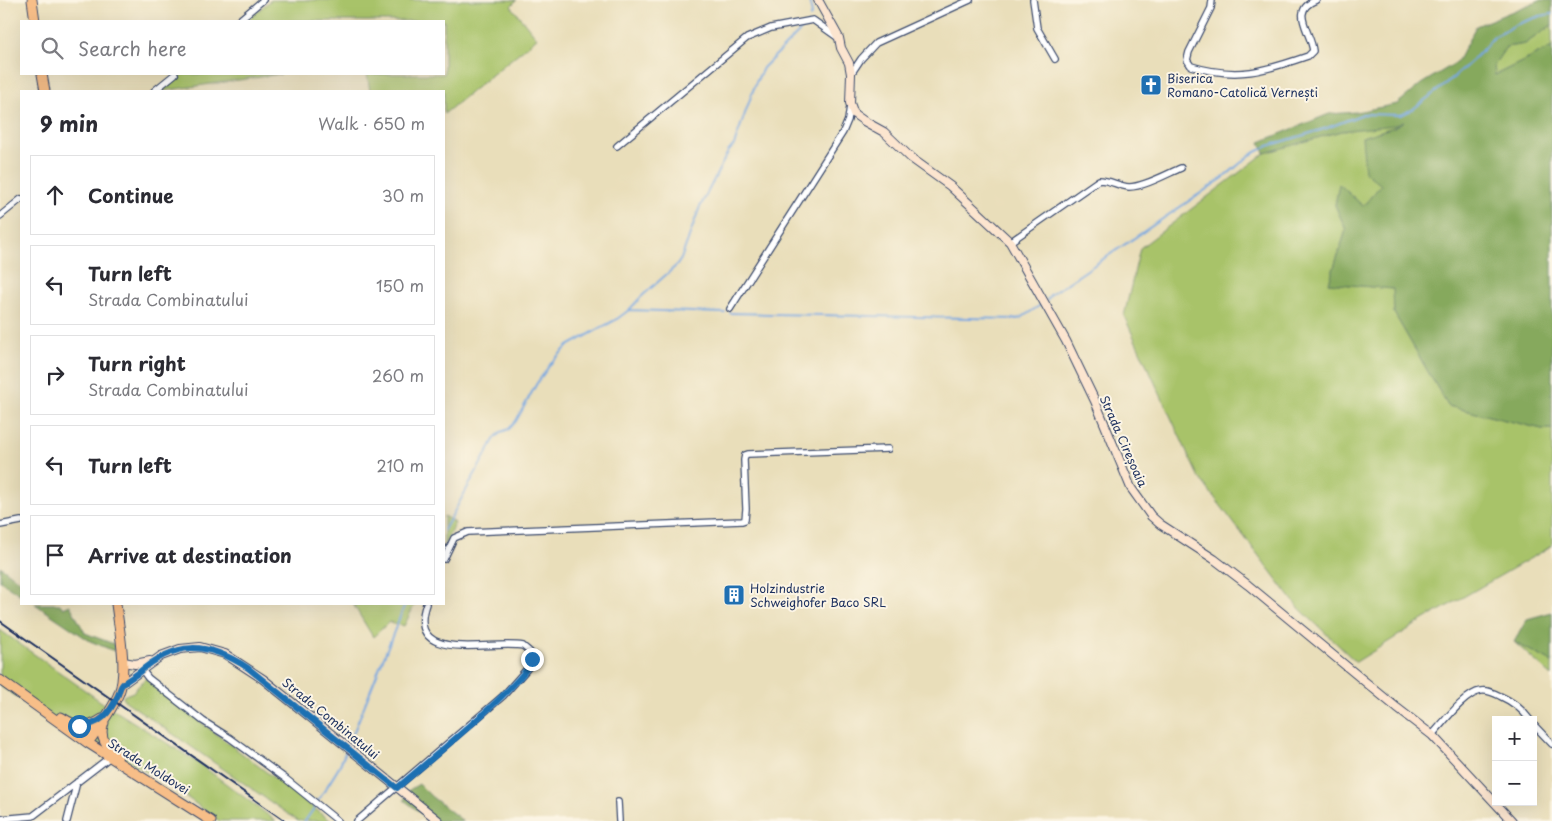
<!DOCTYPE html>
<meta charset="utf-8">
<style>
body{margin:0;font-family:"Playpen Sans",sans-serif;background:#f2f2f3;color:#2b2b33}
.controls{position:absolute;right:15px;bottom:15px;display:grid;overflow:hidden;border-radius:0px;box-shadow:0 5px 20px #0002}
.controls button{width:45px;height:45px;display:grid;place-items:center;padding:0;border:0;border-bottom:1px solid #e1e1e2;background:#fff;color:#2b2b33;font:25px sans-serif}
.stop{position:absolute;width:15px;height:15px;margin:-11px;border:4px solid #1f6fb2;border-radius:50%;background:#fff}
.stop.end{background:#1f6fb2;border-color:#fff;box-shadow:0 1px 5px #0008}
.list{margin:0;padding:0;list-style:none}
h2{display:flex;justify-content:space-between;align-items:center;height:65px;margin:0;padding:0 20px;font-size:21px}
h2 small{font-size:16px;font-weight:400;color:#7c7c81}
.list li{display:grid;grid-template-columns:32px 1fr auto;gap:15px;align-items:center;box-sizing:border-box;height:80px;margin:0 10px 10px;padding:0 10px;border:1px solid #e1e1e2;border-radius:0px}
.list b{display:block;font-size:19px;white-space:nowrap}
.list p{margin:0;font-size:16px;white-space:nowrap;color:#7c7c81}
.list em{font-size:16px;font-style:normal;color:#7c7c81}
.icon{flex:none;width:28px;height:28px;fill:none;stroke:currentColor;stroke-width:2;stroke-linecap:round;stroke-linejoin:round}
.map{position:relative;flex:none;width:1552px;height:821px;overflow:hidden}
.search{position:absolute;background:#fff;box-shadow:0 5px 20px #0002;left:20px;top:20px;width:425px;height:55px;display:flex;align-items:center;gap:12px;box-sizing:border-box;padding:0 18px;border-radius:0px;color:#7c7c81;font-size:19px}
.panel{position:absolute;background:#fff;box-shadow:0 5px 20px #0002;left:20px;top:90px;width:425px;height:515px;border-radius:0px}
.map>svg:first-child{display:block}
.green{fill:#a8c369;stroke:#627964}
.forest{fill:#86a95d;stroke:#506c5e}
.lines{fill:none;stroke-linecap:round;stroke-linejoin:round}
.stream{stroke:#76a7e1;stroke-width:2}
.street-casing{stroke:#3a496c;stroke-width:8}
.secondary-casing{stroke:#3a496c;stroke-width:10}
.primary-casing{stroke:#3a496c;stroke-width:11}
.street{stroke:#fff;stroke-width:5.5}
.secondary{stroke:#fce5cf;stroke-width:8}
.primary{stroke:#f7be88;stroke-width:9}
.rail{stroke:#1b2f5e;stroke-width:2}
.route{stroke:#1f6fb2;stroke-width:6}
.labels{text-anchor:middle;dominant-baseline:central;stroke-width:4;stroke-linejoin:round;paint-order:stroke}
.poi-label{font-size:12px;fill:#1b2f5e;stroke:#fcf5e5;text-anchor:start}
.street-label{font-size:12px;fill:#1b2f5e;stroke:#fcf5e5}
</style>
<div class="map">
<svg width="1552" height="821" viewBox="0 0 1552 821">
<rect width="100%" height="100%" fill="#fcf5e5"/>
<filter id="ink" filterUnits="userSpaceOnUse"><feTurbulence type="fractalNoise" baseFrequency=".02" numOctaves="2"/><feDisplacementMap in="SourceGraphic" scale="10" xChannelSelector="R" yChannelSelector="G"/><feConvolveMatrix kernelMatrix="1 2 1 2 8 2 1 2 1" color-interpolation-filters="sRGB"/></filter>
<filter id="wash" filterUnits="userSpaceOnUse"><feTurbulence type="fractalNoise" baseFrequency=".0096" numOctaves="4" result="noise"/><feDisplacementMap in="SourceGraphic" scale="20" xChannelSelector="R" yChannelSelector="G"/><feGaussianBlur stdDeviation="1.12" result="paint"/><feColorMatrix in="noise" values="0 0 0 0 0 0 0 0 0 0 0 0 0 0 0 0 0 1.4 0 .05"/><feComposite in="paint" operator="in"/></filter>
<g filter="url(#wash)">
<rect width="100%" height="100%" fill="#e9deba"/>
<path class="green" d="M 271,0 L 517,0 L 511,6 L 537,38 L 444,114 L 444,91 L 370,91 L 367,74 L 444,74 L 444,21 L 246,21 Z
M 1552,25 L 1552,47 L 1495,75 L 1494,65 L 1506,47 L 1525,44 Z
M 183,74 L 281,74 L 162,91 Z
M 1415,116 L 1394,127 L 1362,137 L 1381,185 L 1363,206 L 1339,185 L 1335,205 L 1346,230 L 1329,283 L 1394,289 L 1394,313 L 1448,406 L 1542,429 L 1552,429 L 1552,546 L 1425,619 L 1356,662 L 1297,606 L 1198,476 L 1124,316 L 1140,248 L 1265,153 L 1341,131 L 1375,126 Z
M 444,516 L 455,523 L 444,546 Z
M 353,604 L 385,604 L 388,605 L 389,604 L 415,604 L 404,626 L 389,622 L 373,637 Z
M 0,630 L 103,703 L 197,762 L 276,821 L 219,821 L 173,787 L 27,704 L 0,686 Z
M 1514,642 L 1552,662 L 1552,676 Z
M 146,678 L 157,689 L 331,821 L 298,821 L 124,700 L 123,696 L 133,692 Z"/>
<path class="forest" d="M 1540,0 L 1552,0 L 1552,25 L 1525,44 L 1506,47 L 1494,65 L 1495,75 L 1552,47 L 1552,429 L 1542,429 L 1448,406 L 1394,313 L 1393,289 L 1329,283 L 1346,230 L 1335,205 L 1339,184 L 1363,206 L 1381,185 L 1365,172 L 1362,137 L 1394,127 L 1404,121 L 1395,125 L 1341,131 L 1265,153 L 1260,142 L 1329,114 L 1356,112 L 1397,104 L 1421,84 L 1457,62 L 1476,26 Z
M 0,566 L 21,582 L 21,595 L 0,581 Z
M 35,604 L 60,604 L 63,608 L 70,605 L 85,633 L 114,644 L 114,651 L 90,641 Z
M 1552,612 L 1552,662 L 1514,642 L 1527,619 Z
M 419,784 L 432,797 L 463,821 L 431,821 L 404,800 L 409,790 Z"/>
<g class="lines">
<path class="stream" d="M 809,0 L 812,14 L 810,17
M 1047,300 L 1050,295 L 1223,178 L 1250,155 L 1268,146 L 1327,128 L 1363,114 L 1401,115 L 1413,109 L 1446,84 L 1475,58 L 1494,37 L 1515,25 L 1540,16 L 1552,14
M 629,310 L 725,313
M 730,313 L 1016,319 L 1021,318 L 1042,304
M 444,530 L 495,438 L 501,432 L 509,429 L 516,421 L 537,383 L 552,362 L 568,346 L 617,319 L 629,310 L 641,297 L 677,265 L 681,259 L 699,209 L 728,152 L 734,145 L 756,82 L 763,68 L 807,24
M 349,744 L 405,604
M 318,801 L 338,769 L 346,751
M 305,821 L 315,807"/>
</g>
</g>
<g filter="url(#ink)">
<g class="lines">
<g class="street-casing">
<path id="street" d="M 1033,0 L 1037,28 L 1055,59
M 1212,0 L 1211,8 L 1189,52 L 1187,60 L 1191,66 C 1237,80 1265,71 1308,56 L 1313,51 C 1311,31 1289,11 1316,0
M 238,21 L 263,0
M 851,74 L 861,59 L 876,43 L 970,0
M 154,91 L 175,74
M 617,146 L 747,38 L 771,28 L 813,20 L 837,37
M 0,216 L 21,199
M 1010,242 L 1099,180 C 1110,180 1118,186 1129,187 C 1144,187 1167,174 1181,168
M 730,309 L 843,132 L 848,120 L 850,106
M 0,525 L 21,521
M 444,559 L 454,538 L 468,532 L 742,521 L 745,520 L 746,509 L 744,460 L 745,455 L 748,454 L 888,449
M 142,670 L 148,678 L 203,721 L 230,738 L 286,779 L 338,821
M 1533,724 L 1552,744
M 1432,735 C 1443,723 1465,693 1481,691 C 1488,690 1494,693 1500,696 C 1513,702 1521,708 1530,720
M 618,802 L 619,821
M 0,819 L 33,816 L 110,757
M 67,821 L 77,782
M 357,821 L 503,696 L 526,670 L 532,662 L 530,652 L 523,646 C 491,640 405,665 426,604"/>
</g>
<g class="secondary-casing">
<path id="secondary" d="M 818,0 L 839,38 L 841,48 L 849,63 L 851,74 L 850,103 L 854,114 L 864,121 L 884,132 L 911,158 L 950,186 L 1010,242 L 1066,341 L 1095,401 L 1131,488 L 1151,516 L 1160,524 L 1214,559 L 1248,585 L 1397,708 L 1432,735 L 1512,821
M 123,662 L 135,664 L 150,661
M 121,685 L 161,656 L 180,649 L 200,647 L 225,654 L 263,679 L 439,821"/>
</g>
<g class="primary-casing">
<path id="primary" d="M 32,0 L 35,21
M 42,74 L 45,91
M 0,680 L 88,743 L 211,821
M 61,717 C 77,727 86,730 102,719
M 104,723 C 98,738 107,747 118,756
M 88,743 C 99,727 112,711 119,693 C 128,671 119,628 116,604"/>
</g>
<use href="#street" class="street"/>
<use href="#secondary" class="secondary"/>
<use href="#primary" class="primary"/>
<path class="rail" d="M 0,621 L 285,821"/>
</g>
</g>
<g class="lines" filter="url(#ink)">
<path class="route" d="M 79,726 C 100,726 110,713 118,695 C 119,693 120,687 122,685 C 125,681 133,677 137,674 C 176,640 206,641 248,668 L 397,788 C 421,767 527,682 532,659"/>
</g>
<defs>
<g id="church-square" transform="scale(1.125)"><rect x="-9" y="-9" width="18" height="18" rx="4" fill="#1f6fb2" stroke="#fcf5e5"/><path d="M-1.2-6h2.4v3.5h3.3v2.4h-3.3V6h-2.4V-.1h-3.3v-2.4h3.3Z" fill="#fff"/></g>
<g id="building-square" transform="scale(1.125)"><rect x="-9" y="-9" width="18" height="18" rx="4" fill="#1f6fb2" stroke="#fcf5e5"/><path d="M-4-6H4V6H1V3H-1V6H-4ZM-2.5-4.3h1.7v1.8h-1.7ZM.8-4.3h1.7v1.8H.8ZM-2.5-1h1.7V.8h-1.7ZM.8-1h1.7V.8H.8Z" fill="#fff"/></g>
</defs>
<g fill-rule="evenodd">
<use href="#church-square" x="1151" y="85"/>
<use href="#building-square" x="734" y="595"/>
</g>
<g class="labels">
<g class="poi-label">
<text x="1167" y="78">Biserica<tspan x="1167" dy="14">Romano-Catolică Vernești</tspan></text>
<text x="750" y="588">Holzindustrie<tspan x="750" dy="14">Schweighofer Baco SRL</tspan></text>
</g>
<g class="street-label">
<text transform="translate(1124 441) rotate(66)">Strada Cireșoaia</text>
<text transform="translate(331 718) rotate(39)">Strada Combinatului</text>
<text transform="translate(149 766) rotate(32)">Strada Moldovei</text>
</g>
</g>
</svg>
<div class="controls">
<button>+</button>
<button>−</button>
</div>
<div class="stop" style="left:79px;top:726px"></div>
<div class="stop end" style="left:532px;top:659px"></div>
<div class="search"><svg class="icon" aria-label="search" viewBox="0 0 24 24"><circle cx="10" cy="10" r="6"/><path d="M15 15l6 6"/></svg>Search here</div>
<section class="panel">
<h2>9 min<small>Walk · 650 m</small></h2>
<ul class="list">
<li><svg class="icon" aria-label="ahead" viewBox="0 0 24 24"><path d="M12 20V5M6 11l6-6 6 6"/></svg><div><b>Continue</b></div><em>30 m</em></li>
<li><svg class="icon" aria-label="left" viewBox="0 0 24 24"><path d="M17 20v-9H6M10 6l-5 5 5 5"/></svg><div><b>Turn left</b><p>Strada Combinatului</p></div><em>150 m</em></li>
<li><svg class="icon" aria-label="right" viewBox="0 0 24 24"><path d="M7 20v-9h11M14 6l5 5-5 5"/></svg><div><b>Turn right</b><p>Strada Combinatului</p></div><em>260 m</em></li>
<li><svg class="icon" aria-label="left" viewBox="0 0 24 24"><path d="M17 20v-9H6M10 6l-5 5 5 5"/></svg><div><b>Turn left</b></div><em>210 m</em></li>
<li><svg class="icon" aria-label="arrive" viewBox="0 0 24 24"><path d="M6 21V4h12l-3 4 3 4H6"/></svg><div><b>Arrive at destination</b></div></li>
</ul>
</section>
</div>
